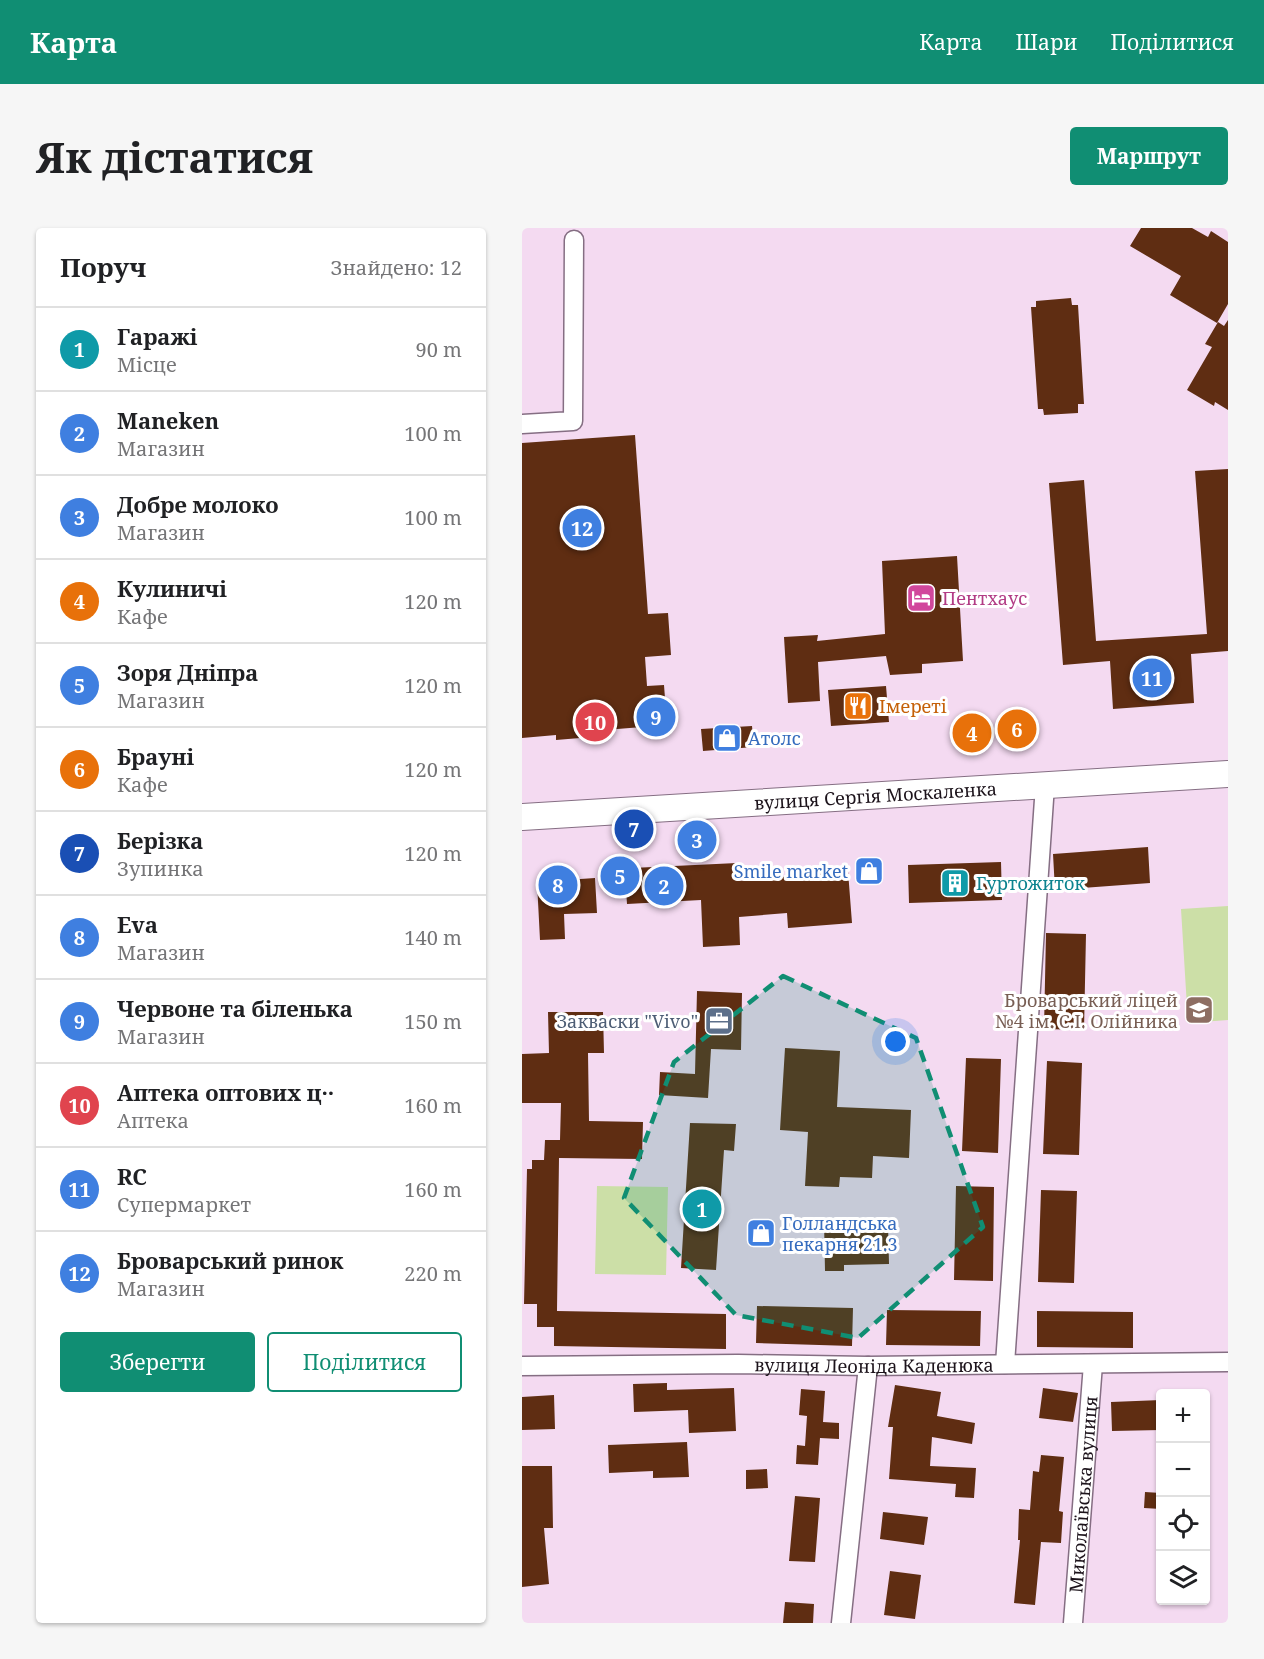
<!DOCTYPE html>
<html lang="uk">
<meta charset="utf-8">
<style>
body{margin:0;font-family:"Noto Serif",serif;background:#f6f6f6;color:#202124}
.controls{position:absolute;right:18px;bottom:18px;display:grid;overflow:hidden;border-radius:6px;box-shadow:0 2px 4px #0004}
.controls button{width:54px;height:54px;display:grid;place-items:center;padding:0;border:0;border-bottom:2px solid #e0e0e0;background:#fff;color:#202124;font:30px sans-serif}
.you{position:absolute;left:374px;top:814px;width:21px;height:21px;margin:-15px;border:4px solid #fff;border-radius:50%;background:#1a73e8;box-shadow:0 0 0 9px #1a73e833}
.badge{display:grid;place-items:center;width:39px;height:39px;border-radius:50%;background:#108e73;color:#fff;font-size:20px;font-weight:700}
.pin{position:absolute;translate:-50% -50%;border:3px solid #fff;box-shadow:0 2px 6px #0006}
.list{margin:0;padding:0;list-style:none}
h2{display:flex;justify-content:space-between;align-items:center;height:78px;margin:0;padding:0 24px;font-size:26px}
h2 small{font-size:20px;font-weight:400;color:#757577}
.list li{display:grid;grid-template-columns:39px 1fr auto;gap:18px;align-items:center;box-sizing:border-box;height:84px;padding:0 24px;border-top:2px solid #e0e0e0}
.list b{display:block;font-size:22px;white-space:nowrap}
.list p{margin:0;font-size:20px;white-space:nowrap;color:#757577}
.list em{font-size:20px;font-style:normal;color:#757577}
.actions{display:flex;gap:12px;padding:18px 24px}
.actions a{flex:1;padding:14px 0;border:2px solid #108e73;border-radius:6px;text-align:center;font-size:21px;color:#108e73}
.actions .main{background:#108e73;color:#fff}
.icon{flex:none;width:33px;height:33px;fill:none;stroke:currentColor;stroke-width:2;stroke-linecap:round;stroke-linejoin:round}
.map{position:relative;flex:none;width:706px;height:1395px;overflow:hidden;border-radius:6px}
header{display:flex;align-items:center;gap:36px;box-sizing:border-box;height:84px;padding:0 30px;background:#108e73;color:#fff}
header strong{font-size:28px}
nav{display:flex;gap:33px;margin-inline-start:auto;font-size:21px}
.intro{display:flex;align-items:center;justify-content:space-between;box-sizing:border-box;height:144px;padding:0 36px}
h1{margin:0;font-size:42px}
.button{padding:15px 27px;border-radius:6px;background:#108e73;color:#fff;font-size:21px;font-weight:700}
main{display:flex;gap:36px;padding:0 36px}
aside{flex:1;background:#fff;border-radius:6px;box-shadow:0 2px 4px #0004}
.map>svg:first-child{display:block}
.green{fill:#ccdfa7}
.building{fill:#5f2d12}
.lines{fill:none;stroke-linecap:round;stroke-linejoin:round}
.street-casing{stroke:#856e83;stroke-width:21}
.secondary-casing{stroke:#856e83;stroke-width:28}
.street{stroke:#fff;stroke-width:18}
.secondary{stroke:#fff;stroke-width:26}
.marked{fill:#108e73;fill-opacity:0.2;stroke:#108e73;stroke-width:4.5;stroke-dasharray:12 8;stroke-linejoin:round}
.labels{text-anchor:middle;dominant-baseline:central;stroke-width:6;stroke-linejoin:round;paint-order:stroke}
.hotel-label{font-size:18px;fill:#b23c85;stroke:#fff;text-anchor:start}
.food-label{font-size:18px;fill:#c56008;stroke:#fff;text-anchor:start}
.shop-label{font-size:18px;fill:#366cbe;stroke:#fff;text-anchor:start}
.street-label{font-size:18px;fill:#1c131b;stroke:#fff}
.culture-label{font-size:18px;fill:#0d838f;stroke:#fff;text-anchor:start}
.education-label{font-size:18px;fill:#785e54;stroke:#fff;text-anchor:end}
.service-label{font-size:18px;fill:#4e5e75;stroke:#fff;text-anchor:end}
</style>
<header>
<strong>Карта</strong>
<nav><a>Карта</a><a>Шари</a><a>Поділитися</a></nav>
</header>
<div class="intro"><h1>Як дістатися</h1><a class="button">Маршрут</a></div>
<main>
<aside>
<h2>Поруч<small>Знайдено: 12</small></h2>
<ul class="list">
<li><span class="badge" style="background:#0f9aa8">1</span><div><b>Гаражі</b><p>Місце</p></div><em>90 m</em></li>
<li><span class="badge" style="background:#3f7fe0">2</span><div><b>Maneken</b><p>Магазин</p></div><em>100 m</em></li>
<li><span class="badge" style="background:#3f7fe0">3</span><div><b>Добре молоко</b><p>Магазин</p></div><em>100 m</em></li>
<li><span class="badge" style="background:#e8710a">4</span><div><b>Кулиничі</b><p>Кафе</p></div><em>120 m</em></li>
<li><span class="badge" style="background:#3f7fe0">5</span><div><b>Зоря Дніпра</b><p>Магазин</p></div><em>120 m</em></li>
<li><span class="badge" style="background:#e8710a">6</span><div><b>Брауні</b><p>Кафе</p></div><em>120 m</em></li>
<li><span class="badge" style="background:#1a4fb4">7</span><div><b>Берізка</b><p>Зупинка</p></div><em>120 m</em></li>
<li><span class="badge" style="background:#3f7fe0">8</span><div><b>Eva</b><p>Магазин</p></div><em>140 m</em></li>
<li><span class="badge" style="background:#3f7fe0">9</span><div><b>Червоне та біленька</b><p>Магазин</p></div><em>150 m</em></li>
<li><span class="badge" style="background:#e0444e">10</span><div><b>Аптека оптових ц‥</b><p>Аптека</p></div><em>160 m</em></li>
<li><span class="badge" style="background:#3f7fe0">11</span><div><b>RC</b><p>Супермаркет</p></div><em>160 m</em></li>
<li><span class="badge" style="background:#3f7fe0">12</span><div><b>Броварський ринок</b><p>Магазин</p></div><em>220 m</em></li>
</ul>
<div class="actions"><a class="main">Зберегти</a><a>Поділитися</a></div>
</aside>
<div class="map">
<svg width="706" height="1395" viewBox="0 0 706 1395">
<rect width="100%" height="100%" fill="#f4daf1"/>
<path class="green" d="M 706,678 L 706,792 L 666,795 L 659,681 Z
M 75,958 L 146,959 L 144,1047 L 73,1046 Z"/>
<path class="building" d="M 619,0 L 670,0 L 686,9 L 689,3 L 706,14 L 706,76 L 695,95 L 648,67 L 659,48 L 608,18 Z
M 549,70 L 550,77 L 556,77 L 562,176 L 556,176 L 556,185 L 522,187 L 521,181 L 516,181 L 509,79 L 514,79 L 514,73 Z
M 706,92 L 706,182 L 693,174 L 692,178 L 665,162 L 690,119 L 683,116 L 696,94 L 702,98 Z
M 113,207 L 126,386 L 146,385 L 149,427 L 123,429 L 125,458 L 142,457 L 145,497 L 58,504 L 58,510 L 34,512 L 34,507 L 0,510 L 0,215 Z
M 706,241 L 706,423 L 669,426 L 672,475 L 591,481 L 588,433 L 541,437 L 527,255 L 562,252 L 574,413 L 685,406 L 673,243 Z
M 435,328 L 441,433 L 400,436 L 400,445 L 368,447 L 364,428 L 296,434 L 298,473 L 266,475 L 262,409 L 296,407 L 295,413 L 363,406 L 360,333 Z
M 364,458 L 367,494 L 309,498 L 306,462 Z
M 230,498 L 232,519 L 181,523 L 179,501 Z
M 626,619 L 628,655 L 533,662 L 531,626 Z
M 479,634 L 480,672 L 387,675 L 386,637 Z
M 215,635 L 215,653 L 326,643 L 330,695 L 266,700 L 265,685 L 217,689 L 218,717 L 181,719 L 179,672 L 105,676 L 104,662 L 90,663 L 89,641 Z
M 73,650 L 75,685 L 42,686 L 43,711 L 18,712 L 15,654 Z
M 524,705 L 564,706 L 562,802 L 522,801 Z
M 175,763 L 220,765 L 219,822 L 189,821 L 186,870 L 137,867 L 138,844 L 173,846 Z
M 26,784 L 81,784 L 82,825 L 66,825 L 67,893 L 121,894 L 120,931 L 37,930 L 35,1083 L 204,1086 L 204,1121 L 32,1118 L 32,1099 L 15,1099 L 15,1076 L 2,1076 L 5,941 L 10,941 L 10,932 L 22,932 L 23,912 L 38,912 L 39,875 L 0,875 L 0,826 L 27,825 Z
M 263,820 L 318,823 L 315,879 L 389,882 L 387,930 L 351,928 L 350,950 L 318,949 L 317,959 L 283,958 L 286,904 L 258,902 Z
M 444,830 L 479,831 L 476,925 L 440,923 Z
M 525,833 L 560,835 L 557,927 L 521,926 Z
M 168,895 L 214,896 L 212,923 L 202,922 L 194,1042 L 159,1040 Z
M 434,958 L 472,959 L 471,1053 L 432,1052 Z
M 519,962 L 555,963 L 552,1055 L 516,1054 Z
M 302,992 L 323,992 L 323,996 L 366,996 L 367,1036 L 322,1037 L 322,1043 L 303,1043 Z
M 235,1078 L 331,1080 L 330,1118 L 234,1115 Z
M 365,1082 L 459,1083 L 458,1118 L 364,1117 Z
M 515,1083 L 611,1084 L 611,1120 L 515,1119 Z
M 145,1155 L 145,1162 L 212,1160 L 214,1203 L 167,1205 L 166,1182 L 112,1184 L 111,1156 Z
M 373,1157 L 419,1164 L 415,1188 L 453,1195 L 450,1216 L 410,1209 L 408,1238 L 454,1240 L 452,1270 L 433,1269 L 434,1256 L 367,1251 L 371,1199 L 366,1199 Z
M 521,1160 L 556,1165 L 551,1194 L 517,1190 Z
M 279,1161 L 303,1163 L 301,1194 L 317,1195 L 317,1211 L 298,1210 L 296,1237 L 274,1236 L 275,1217 L 283,1218 L 285,1188 L 277,1187 Z
M 32,1167 L 33,1201 L 0,1202 L 0,1169 Z
M 639,1172 L 639,1202 L 590,1203 L 589,1174 Z
M 165,1214 L 167,1249 L 131,1250 L 131,1243 L 87,1245 L 86,1217 Z
M 519,1227 L 542,1229 L 537,1283 L 541,1284 L 539,1315 L 519,1314 L 513,1377 L 492,1375 L 498,1312 L 496,1312 L 497,1281 L 508,1282 L 511,1243 L 517,1244 Z
M 0,1238 L 30,1238 L 31,1300 L 22,1300 L 27,1356 L 0,1359 Z
M 245,1241 L 246,1260 L 224,1261 L 224,1242 Z
M 623,1264 L 639,1265 L 639,1281 L 622,1280 Z
M 273,1268 L 298,1270 L 293,1334 L 267,1333 Z
M 361,1284 L 406,1289 L 402,1317 L 358,1311 Z
M 368,1343 L 399,1347 L 393,1391 L 362,1387 Z
M 263,1374 L 292,1376 L 291,1395 L 261,1395 Z"/>
<g class="lines">
<g class="street-casing">
<g id="street">
<path d="M 0,196 L 51,193 L 52,12"/>
<path d="M 483,1136 L 523,557"/>
<path id="s1" d="M 0,1138 L 216,1136 L 346,1138 L 706,1134"/>
<path d="M 319,1395 L 346,1138"/>
<path id="s2" d="M 551,1395 L 571,1136"/>
</g>
</g>
<g class="secondary-casing">
<g id="secondary">
<path id="s3" d="M 0,589 L 706,546"/>
</g>
</g>
<use href="#street" class="street"/>
<use href="#secondary" class="secondary"/>
</g>
<path class="marked" d="M 261,748 L 394,810 L 461,999 L 336,1110 L 214,1087 L 102,970 L 152,834 Z"/>
<defs>
<g id="hotel-square" transform="scale(1.5)"><rect x="-9" y="-9" width="18" height="18" rx="4" fill="#d1479c" stroke="#fff"/><path d="M-6-4.5h1.5V1H6V5H4.5V3h-9V5H-6ZM-4 0a1.8 1.8 0 1 1 3.6 0ZM.5 0V-2.5h3Q6-2.5 6 0Z" fill="#fff"/></g>
<g id="restaurant-square" transform="scale(1.5)"><rect x="-9" y="-9" width="18" height="18" rx="4" fill="#e8710a" stroke="#fff"/><path d="M-5-6h1v4h1v-4h1v4h1v-4h1v5L-1.5 .5V6h-2V.5L-5-1ZM5-6V6H3V1.5H1.5Q1.5-4 5-6Z" fill="#fff"/></g>
<g id="shop-square" transform="scale(1.5)"><rect x="-9" y="-9" width="18" height="18" rx="4" fill="#3f7fe0" stroke="#fff"/><path d="M-5-2.5h2.3a2.7 3.5 0 0 1 5.4 0H5L5.5 6h-11ZM-1.5-2.5h3a1.5 2.3 0 0 0-3 0Z" fill="#fff"/></g>
<g id="building-square" transform="scale(1.5)"><rect x="-9" y="-9" width="18" height="18" rx="4" fill="#0f9aa8" stroke="#fff"/><path d="M-4-6H4V6H1V3H-1V6H-4ZM-2.5-4.3h1.7v1.8h-1.7ZM.8-4.3h1.7v1.8H.8ZM-2.5-1h1.7V.8h-1.7ZM.8-1h1.7V.8H.8Z" fill="#fff"/></g>
<g id="school-square" transform="scale(1.5)"><rect x="-9" y="-9" width="18" height="18" rx="4" fill="#8d6e63" stroke="#fff"/><path d="M0-5L7-2L0 1L-7-2ZM-4 1L0 2.5L4 1V4Q0 6-4 4Z" fill="#fff"/></g>
<g id="office-square" transform="scale(1.5)"><rect x="-9" y="-9" width="18" height="18" rx="4" fill="#5c6f8a" stroke="#fff"/><path d="M-6-3h4V-5.5h4V-3h4V5H-6ZM-1-4.5V-3h2v-1.5ZM-6 0V1H6V0Z" fill="#fff"/></g>
</defs>
<g fill-rule="evenodd">
<use href="#hotel-square" x="399" y="370"/>
<use href="#restaurant-square" x="336" y="478"/>
<use href="#shop-square" x="205" y="510"/>
<use href="#shop-square" x="347" y="643"/>
<use href="#building-square" x="433" y="655"/>
<use href="#school-square" x="677" y="782"/>
<use href="#office-square" x="197" y="793"/>
<use href="#shop-square" x="239" y="1005"/>
</g>
<g class="labels">
<g class="hotel-label">
<text x="420" y="370">Пентхаус</text>
</g>
<g class="food-label">
<text x="357" y="478">Імереті</text>
</g>
<g class="shop-label">
<text x="226" y="510">Атолс</text>
<text x="326" y="643" text-anchor="end">Smile market</text>
<text x="260" y="995">Голландська<tspan x="260" dy="21">пекарня 21.3</tspan></text>
</g>
<g class="street-label">
<text stroke="none"><textPath href="#s3" startOffset="354">вулиця Сергія Москаленка</textPath></text>
<text stroke="none"><textPath href="#s1" startOffset="352">вулиця Леоніда Каденюка</textPath></text>
<text stroke="none"><textPath href="#s2" startOffset="129">Миколаївська вулиця</textPath></text>
</g>
<g class="culture-label">
<text x="454" y="655">Гуртожиток</text>
</g>
<g class="education-label">
<text x="656" y="772">Броварський ліцей<tspan x="656" dy="21">№4 ім. С.І. Олійника</tspan></text>
</g>
<g class="service-label">
<text x="176" y="793">Закваски "Vivo"</text>
</g>
</g>
</svg>
<div class="controls">
<button>+</button>
<button>−</button>
<button><svg class="icon" aria-label="locate" viewBox="0 0 24 24"><circle cx="12" cy="12" r="6"/><path d="M12 2v4M12 18v4M2 12h4M18 12h4"/></svg></button>
<button><svg class="icon" aria-label="layers" viewBox="0 0 24 24"><path d="M12 4l9 5-9 5-9-5zM3 14l9 5 9-5"/></svg></button>
</div>
<div class="you"></div>
<div class="pin badge" style="left:180px;top:981px;background:#0f9aa8">1</div>
<div class="pin badge" style="left:142px;top:658px;background:#3f7fe0">2</div>
<div class="pin badge" style="left:175px;top:612px;background:#3f7fe0">3</div>
<div class="pin badge" style="left:450px;top:505px;background:#e8710a">4</div>
<div class="pin badge" style="left:98px;top:648px;background:#3f7fe0">5</div>
<div class="pin badge" style="left:495px;top:501px;background:#e8710a">6</div>
<div class="pin badge" style="left:112px;top:601px;background:#1a4fb4">7</div>
<div class="pin badge" style="left:36px;top:657px;background:#3f7fe0">8</div>
<div class="pin badge" style="left:134px;top:489px;background:#3f7fe0">9</div>
<div class="pin badge" style="left:73px;top:494px;background:#e0444e">10</div>
<div class="pin badge" style="left:630px;top:450px;background:#3f7fe0">11</div>
<div class="pin badge" style="left:60px;top:300px;background:#3f7fe0">12</div>
</div>
</main>
